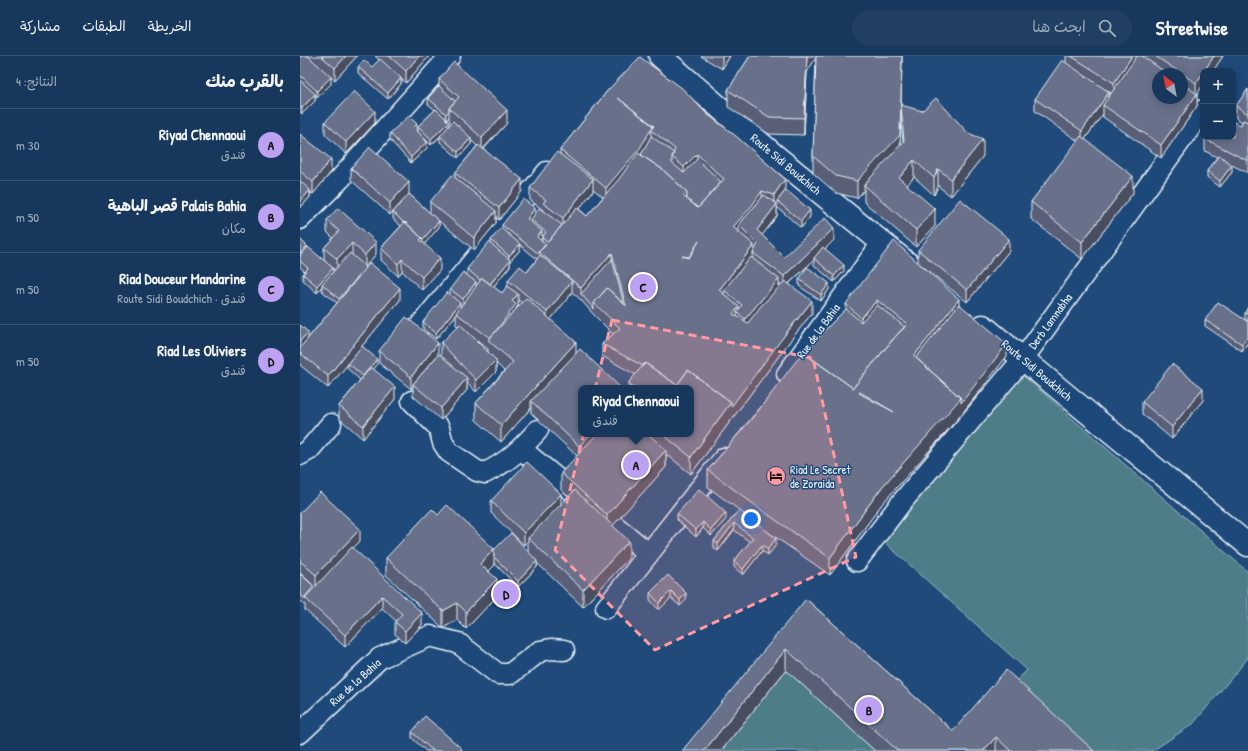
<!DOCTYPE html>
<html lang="ar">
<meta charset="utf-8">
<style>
body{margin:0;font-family:"Patrick Hand","Playpen Sans Arabic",sans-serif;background:#203f62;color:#f1f3f6;direction:rtl}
.controls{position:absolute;right:12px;top:12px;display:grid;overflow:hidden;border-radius:8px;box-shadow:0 2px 10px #0003}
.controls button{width:36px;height:36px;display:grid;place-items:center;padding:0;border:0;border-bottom:1px solid #365272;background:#17385c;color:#f1f3f6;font:20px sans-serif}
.compass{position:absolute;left:852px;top:12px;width:36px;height:36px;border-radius:50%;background:#17385c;box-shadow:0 2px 10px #0003;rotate:328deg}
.you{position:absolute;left:451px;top:463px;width:14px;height:14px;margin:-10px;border:3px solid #fff;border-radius:50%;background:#1a73e8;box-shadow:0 0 0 6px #1a73e833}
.badge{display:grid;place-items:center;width:26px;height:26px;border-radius:50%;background:#bca0f2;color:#111;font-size:13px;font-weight:700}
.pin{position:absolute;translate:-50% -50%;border:2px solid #fff;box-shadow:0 1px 4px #0006}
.popup{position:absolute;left:278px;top:329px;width:116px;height:52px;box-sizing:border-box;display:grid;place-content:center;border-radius:8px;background:#17385c;filter:drop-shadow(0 1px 3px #0005);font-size:13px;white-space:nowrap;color:#9eacbb}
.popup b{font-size:15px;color:#f1f3f6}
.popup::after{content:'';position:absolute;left:50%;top:100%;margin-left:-8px;border:8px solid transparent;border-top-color:#17385c}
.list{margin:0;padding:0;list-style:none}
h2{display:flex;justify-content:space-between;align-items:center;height:52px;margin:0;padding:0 16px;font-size:17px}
h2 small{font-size:13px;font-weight:400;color:#9eacbb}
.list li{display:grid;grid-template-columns:26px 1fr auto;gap:12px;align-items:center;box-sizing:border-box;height:72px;padding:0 16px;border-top:1px solid #365272}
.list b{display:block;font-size:15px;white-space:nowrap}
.list p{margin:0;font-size:13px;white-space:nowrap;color:#9eacbb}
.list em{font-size:13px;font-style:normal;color:#9eacbb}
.icon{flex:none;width:22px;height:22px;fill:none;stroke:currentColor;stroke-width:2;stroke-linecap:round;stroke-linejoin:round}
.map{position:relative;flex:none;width:948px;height:695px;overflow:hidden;direction:ltr}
header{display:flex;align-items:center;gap:24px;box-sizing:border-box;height:56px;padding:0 20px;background:#17385c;border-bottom:1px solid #365272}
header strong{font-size:19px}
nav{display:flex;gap:22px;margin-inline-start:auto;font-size:14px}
.search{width:280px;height:36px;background:#203f62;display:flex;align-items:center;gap:10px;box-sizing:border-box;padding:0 14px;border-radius:22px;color:#9eacbb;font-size:15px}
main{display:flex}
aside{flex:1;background:#17385c}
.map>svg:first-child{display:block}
.green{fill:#4e7d87;stroke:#9bb7c0}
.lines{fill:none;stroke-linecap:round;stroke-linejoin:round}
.service-casing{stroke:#e8f1f8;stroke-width:23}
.minor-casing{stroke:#e8f1f8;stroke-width:25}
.service{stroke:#1f4a7a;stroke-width:20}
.minor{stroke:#1f4a7a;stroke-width:22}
.wall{fill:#595f77;stroke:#e8f1f8;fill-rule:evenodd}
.shaded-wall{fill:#484e61;stroke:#e8f1f8}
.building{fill:#676f8a;stroke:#e8f1f8;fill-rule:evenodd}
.marked{fill:#ff9aa2;fill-opacity:0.2;stroke:#ff9aa2;stroke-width:3;stroke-dasharray:8 5;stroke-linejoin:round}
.labels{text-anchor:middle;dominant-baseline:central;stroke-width:3;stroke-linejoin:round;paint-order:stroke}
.street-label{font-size:12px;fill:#e8f1f8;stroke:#1f4a7a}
.poi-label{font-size:12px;fill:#e8f1f8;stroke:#1f4a7a;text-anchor:start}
</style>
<header>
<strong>Streetwise</strong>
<div class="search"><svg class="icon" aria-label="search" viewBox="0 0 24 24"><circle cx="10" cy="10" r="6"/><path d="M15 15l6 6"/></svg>ابحث هنا</div>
<nav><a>الخريطة</a><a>الطبقات</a><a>مشاركة</a></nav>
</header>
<main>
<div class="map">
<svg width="948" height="695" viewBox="0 0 948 695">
<rect width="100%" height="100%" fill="#1f4a7a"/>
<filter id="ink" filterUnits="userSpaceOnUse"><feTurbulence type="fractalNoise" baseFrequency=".025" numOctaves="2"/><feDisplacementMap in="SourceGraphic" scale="8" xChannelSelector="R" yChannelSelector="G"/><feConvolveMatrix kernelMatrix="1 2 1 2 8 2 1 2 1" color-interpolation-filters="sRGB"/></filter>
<g filter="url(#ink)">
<path class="green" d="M 718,315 L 948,516 L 948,602 L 893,668 L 852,695 L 771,695 L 706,635 L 727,614 L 583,485 Z
M 486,614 L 575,695 L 421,695 Z"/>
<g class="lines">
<g class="service-casing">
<path id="service" d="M 0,163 L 40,123 L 150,0
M 118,272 L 247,116
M 487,318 L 582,187
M 112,345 L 139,372 L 143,387 L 149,396 L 177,415 L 185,417 C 208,406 221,393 238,374
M 221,393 L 348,497
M 0,399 L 9,394 L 31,368
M 557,505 L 601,447 L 723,303 L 903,54
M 306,552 L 424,402
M 0,677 L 80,602 L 130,580 L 158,587 L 198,618 L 210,618 L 240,595 L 251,593 L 264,594"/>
</g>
<g class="minor-casing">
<path id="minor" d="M 360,0 L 473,98 L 612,211
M 683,270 L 948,489"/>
</g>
<use href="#service" class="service"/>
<use href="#minor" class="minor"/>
</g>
<path class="wall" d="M 0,0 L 57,0 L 35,24 L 28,19 L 31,28 L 17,42 L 15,39 L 15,45 L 2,58 L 0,56 Z
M 75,0 L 129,0 L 106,27 L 101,23 L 101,28 L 88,43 L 58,17 L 58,11 L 72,11 L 79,4 Z
M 401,0 L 430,0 L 422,13 Z
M 450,0 L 602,0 L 600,89 L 603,86 L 601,66 L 601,49 L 683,100 L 651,140 L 638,130 L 634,139 L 614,121 L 607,129 L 635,170 L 616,191 L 564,146 L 564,134 L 557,142 L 536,137 L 513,117 L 513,100 L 516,1 L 507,16 L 504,79 L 469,78 L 428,51 L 428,34 Z
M 766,0 L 923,0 L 897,38 L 897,50 L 861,102 L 803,61 L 803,58 L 785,83 L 833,137 L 782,203 L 731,163 L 731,146 L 778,85 L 735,55 L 735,43 L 766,6 ZM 858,18 L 882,18 L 882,42 ZM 805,33 L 811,37 L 809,39 Z
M 139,23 L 207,67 L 184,93 L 222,135 L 199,164 L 196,161 L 196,167 L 174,194 L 139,165 L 139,171 L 124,188 L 140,214 L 122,234 L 102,215 L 98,220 L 81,204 L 81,192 L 101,170 L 93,163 L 93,156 L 94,154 L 90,159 L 51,124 L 51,112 L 109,138 L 130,157 L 130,146 L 155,122 L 155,117 L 177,90 L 171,84 L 171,88 L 158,102 L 140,86 L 140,81 L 131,89 L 124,82 L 127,92 L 111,107 L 90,84 L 90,77 L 117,74 L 118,76 L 118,70 L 135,54 L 128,48 L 128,42 L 139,30 ZM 149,61 L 149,64 L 152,67 L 149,70 L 146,63 Z
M 948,33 L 948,117 L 930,108 L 932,116 L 920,131 L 907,121 L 907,115 L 917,101 L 905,95 L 905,83 L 941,69 L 942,66 L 936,62 L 936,50 Z
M 308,34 L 406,57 L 510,161 L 501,172 L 477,151 L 477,160 L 462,179 L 484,201 L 534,184 L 525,193 L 544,215 L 534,226 L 514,209 L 514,204 L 489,228 L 512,257 L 490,285 L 391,418 L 366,398 L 366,411 L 312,470 L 329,502 L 283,551 L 237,507 L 237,511 L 218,531 L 194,507 L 194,510 L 189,515 L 197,540 L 166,573 L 157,564 L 143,572 L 86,519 L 86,502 L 138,459 L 194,493 L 228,496 L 228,485 L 224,489 L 191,457 L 191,445 L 261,448 L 268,440 L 261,434 L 261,417 L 277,400 L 231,357 L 231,352 L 201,386 L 176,364 L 176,347 L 204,315 L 196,307 L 196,316 L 176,336 L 167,326 L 167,334 L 141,364 L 113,340 L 113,330 L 111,333 L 79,307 L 79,295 L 141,299 L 141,287 L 158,270 L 156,269 L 156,259 L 136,283 L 123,273 L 123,266 L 150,238 L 150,233 L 167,219 L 167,213 L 191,188 L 191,184 L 202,173 L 202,169 L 243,155 L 243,154 L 230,144 L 230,132 L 260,98 L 260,94 ZM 293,133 L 303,141 L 287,160 L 279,153 L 293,135 ZM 242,179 L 243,180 L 242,182 L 242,186 L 240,184 L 242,182 ZM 220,189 L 237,203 L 227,216 L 208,224 L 208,231 L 202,237 L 193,231 L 210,210 L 210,205 L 220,194 ZM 479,228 L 481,230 L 479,232 ZM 272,236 L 281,244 L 294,259 L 313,278 L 302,288 L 302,300 L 336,319 L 329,326 L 329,332 L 391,332 L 391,378 L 281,378 L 250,264 L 272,237 ZM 218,244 L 222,247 L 216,253 L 216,252 L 218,250 ZM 177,284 L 188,293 L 188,296 Z
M 25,66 L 75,67 L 46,98 L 25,78 Z
M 0,78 L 31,116 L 13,138 L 10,136 L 10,141 L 0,152 Z
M 27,164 L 76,198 L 65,211 L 100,244 L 62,290 L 77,309 L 73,313 L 95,343 L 63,383 L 39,362 L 39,350 L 60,324 L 48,313 L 48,308 L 28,332 L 0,309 L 0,269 L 8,282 L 37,247 L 22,235 L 22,230 L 17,237 L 3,224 L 3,218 L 5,216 L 0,211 L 0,183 L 7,192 L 33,217 L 35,214 L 24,204 L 24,192 L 33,182 L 27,176 Z
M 618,194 L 709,195 L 667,246 L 620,208 L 659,248 L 707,300 L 661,359 L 582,448 L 530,519 L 468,476 L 476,489 L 468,499 L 462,495 L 443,519 L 434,511 L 434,505 L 450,486 L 434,474 L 418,495 L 414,492 L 414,485 L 439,454 L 408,431 L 408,414 L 505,298 L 546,253 L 546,248 L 618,206 Z
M 499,223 L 529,233 L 521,245 L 499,230 Z
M 948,251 L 948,265 L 945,263 L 945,257 Z
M 905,264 L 948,266 L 948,286 L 942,295 L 905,270 Z
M 903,344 L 872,383 L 842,358 L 842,346 Z
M 0,457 L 60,485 L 53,492 L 122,569 L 105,587 L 95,578 L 95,566 L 96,565 L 82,552 L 45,591 L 5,554 L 5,548 L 4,549 L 0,545 L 0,518 L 13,529 L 0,517 Z
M 377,458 L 426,463 L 411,480 L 403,472 L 396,481 L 377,464 Z
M 368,519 L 386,544 L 380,550 L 371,542 L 359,554 L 350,544 L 350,537 Z
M 506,543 L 653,675 L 794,695 L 575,695 L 486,614 L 421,695 Z
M 112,676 L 162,695 L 126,695 L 112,682 Z"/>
<path class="shaded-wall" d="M 46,0 L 57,0 L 35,24 L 35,12 Z
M 119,0 L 129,0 L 106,27 L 106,15 Z
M 422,0 L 430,0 L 422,13 Z
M 507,0 L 517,0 L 507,16 L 504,79 L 504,62 Z
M 602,0 L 600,96 L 564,129 L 564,134 L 557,142 L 557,125 Z
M 832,0 L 840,0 L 814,39 L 814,27 Z
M 914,0 L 923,0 L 913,15 L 904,15 Z
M 903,17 L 903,29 L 896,40 L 896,27 Z
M 31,21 L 31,28 L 17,42 L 17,35 Z
M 101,22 L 101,28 L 88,43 L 88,37 Z
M 809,36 L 809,48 L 803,49 L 803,58 L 782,87 L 782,75 Z
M 15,38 L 15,45 L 2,58 L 2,52 Z
M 897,38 L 897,50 L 861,102 L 861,89 Z
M 207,54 L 207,67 L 182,94 L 182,82 Z
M 75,55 L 75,67 L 46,98 L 46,86 Z
M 149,55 L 149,61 L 146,64 L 146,58 Z
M 149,66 L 149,72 L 131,89 L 131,83 Z
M 117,68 L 117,74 L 114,71 Z
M 353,70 L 353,75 L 351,74 L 351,85 L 306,144 L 306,132 Z
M 171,82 L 171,88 L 158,102 L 158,96 Z
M 683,83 L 683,100 L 651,140 L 651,123 Z
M 127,86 L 127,92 L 111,107 L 111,101 Z
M 397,98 L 397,110 L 384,124 L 384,111 Z
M 31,103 L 31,116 L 13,138 L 13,126 Z
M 614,104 L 614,121 L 599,139 L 599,122 Z
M 932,109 L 932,116 L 920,131 L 920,125 Z
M 638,113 L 638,130 L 634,139 L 634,122 Z
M 833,120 L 833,137 L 782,203 L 782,186 Z
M 222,123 L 222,135 L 199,164 L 199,152 Z
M 293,123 L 293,135 L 263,174 L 263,162 Z
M 485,123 L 485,135 L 477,145 L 477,147 L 474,151 L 474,139 Z
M 109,126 L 109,139 L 90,159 L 90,147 Z
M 10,134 L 10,141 L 0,152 L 0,146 Z
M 462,135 L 462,147 L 439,169 L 439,177 L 433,171 Z
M 387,136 L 387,148 L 383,140 Z
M 477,148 L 477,160 L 457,186 L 457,174 Z
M 235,152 L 235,159 L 227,169 L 227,163 Z
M 635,153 L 635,170 L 616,191 L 616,174 Z
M 510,154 L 510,161 L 501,172 L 501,165 Z
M 196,155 L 196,167 L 174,194 L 174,182 Z
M 139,165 L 139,171 L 123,190 L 123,183 Z
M 534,172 L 534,184 L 515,203 L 514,202 L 514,204 L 484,232 L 484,220 Z
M 242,175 L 242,182 L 237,188 L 237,181 Z
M 709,183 L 709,195 L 667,246 L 667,234 Z
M 76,186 L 76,198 L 65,211 L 65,199 Z
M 52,187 L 52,199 L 37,215 L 37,203 Z
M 220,188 L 220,194 L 210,205 L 210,210 L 188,237 L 188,231 L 209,205 L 209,200 Z
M 454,189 L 454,197 L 453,197 L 453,202 L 427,236 L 424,234 L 424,240 L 419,234 Z
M 7,190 L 7,196 L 0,204 L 0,198 Z
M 312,197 L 312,209 L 281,238 L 281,232 Z
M 140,202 L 140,214 L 122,234 L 122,221 Z
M 102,203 L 102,215 L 98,220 L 98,208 Z
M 544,209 L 544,215 L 534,226 L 534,220 Z
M 33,212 L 33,218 L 22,228 L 22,230 L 17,237 L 17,230 Z
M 479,223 L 479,235 L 445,275 L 445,263 Z
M 272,225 L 272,237 L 247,268 L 247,256 Z
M 176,226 L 176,233 L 163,249 L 163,243 Z
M 529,227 L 529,233 L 521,245 L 521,239 Z
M 100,232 L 100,244 L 48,307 L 48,308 L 28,332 L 28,320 Z
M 218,238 L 218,250 L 216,252 L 216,261 L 190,285 L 212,245 Z
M 659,243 L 659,260 L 620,309 L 614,300 Z
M 577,244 L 577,261 L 561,279 L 561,262 Z
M 512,245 L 512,257 L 490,285 L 391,418 L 391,401 L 431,346 Z
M 160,247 L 160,253 L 156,257 L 156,259 L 136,283 L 136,277 Z
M 439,251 L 439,257 L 437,256 L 437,265 L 433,258 Z
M 8,276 L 8,288 L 0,297 L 0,285 Z
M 948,280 L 948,286 L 942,295 L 942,288 Z
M 276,286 L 276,303 L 231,345 L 231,352 L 201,386 L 201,369 Z
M 138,287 L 138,299 L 113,328 L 113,330 L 111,333 L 111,321 Z
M 707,288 L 707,300 L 661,359 L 582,448 L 530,519 L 530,502 L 582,431 Z
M 77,303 L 77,309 L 63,326 L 63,320 Z
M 196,304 L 196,316 L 176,336 L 176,324 Z
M 167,322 L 167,334 L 141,364 L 141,352 Z
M 95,331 L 95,343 L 63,383 L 63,370 Z
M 903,332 L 903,344 L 872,383 L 872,371 Z
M 291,378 L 302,378 L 279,402 L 279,390 Z
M 366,394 L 366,411 L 307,476 L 307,459 Z
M 261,438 L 261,451 L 228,482 L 228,485 L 224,489 L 224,477 Z
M 426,457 L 426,463 L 411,480 L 411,474 Z
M 403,466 L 403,472 L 396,481 L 396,474 Z
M 434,467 L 434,474 L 418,495 L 418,488 Z
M 60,473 L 60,485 L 16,532 L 16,519 Z
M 476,482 L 476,489 L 468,499 L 468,493 Z
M 329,485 L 329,502 L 283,551 L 283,534 Z
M 462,489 L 462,495 L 443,519 L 443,513 Z
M 194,493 L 194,510 L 180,524 L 180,508 Z
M 237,505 L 237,511 L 218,531 L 218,525 Z
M 197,523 L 197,540 L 166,573 L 166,556 Z
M 371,535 L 371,542 L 359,554 L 359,547 Z
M 386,537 L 386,544 L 380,550 L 380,544 Z
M 82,540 L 82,552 L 45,591 L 45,579 Z
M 157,547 L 157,564 L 143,572 L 143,555 Z
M 122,557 L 122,569 L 105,587 L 105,575 Z
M 486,593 L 486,614 L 421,695 L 404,695 Z
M 696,681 L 696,695 L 683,695 Z"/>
<path class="building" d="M 0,0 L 8,0 L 31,21 L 17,35 L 0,19 Z
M 21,0 L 46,0 L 35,12 Z
M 89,0 L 119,0 L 106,15 Z
M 450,0 L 507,0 L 504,62 L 469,61 L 428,34 Z
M 516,0 L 602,0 L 600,79 L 557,125 L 536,120 L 513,100 Z
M 771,0 L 832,0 L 814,27 Z
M 837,0 L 842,0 L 868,18 L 858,18 L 858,42 L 882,42 L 882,27 L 897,38 L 861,89 L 803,49 Z
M 855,0 L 914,0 L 904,15 L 903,15 L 903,17 L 896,27 Z
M 340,1 L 383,33 L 406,57 L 437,81 L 485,123 L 474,139 L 462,135 L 451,151 L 433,171 L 454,189 L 419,234 L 439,251 L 433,258 L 448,267 L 461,250 L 485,225 L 512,245 L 490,272 L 431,351 L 431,346 L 388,314 L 377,329 L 345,307 L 343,310 L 302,288 L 320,272 L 294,247 L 307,232 L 326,250 L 312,197 L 281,232 L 239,196 L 277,152 L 287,160 L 319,123 L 338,97 L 362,113 L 387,136 L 383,140 L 398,152 L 424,123 L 397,98 L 384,111 L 372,101 L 375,93 L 351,74 L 354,70 L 318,42 L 353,70 L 340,92 L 306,132 L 260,94 L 308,34 ZM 399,185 L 389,202 L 382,200 L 389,201 Z
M 80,3 L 101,22 L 88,37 L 58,11 L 64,4 L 72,11 Z
M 762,4 L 809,36 L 782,75 L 735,43 Z
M 154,6 L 207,54 L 182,82 L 149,52 L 159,41 L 139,23 Z
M 0,24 L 15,38 L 2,52 L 0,50 Z
M 139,30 L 155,45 L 149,52 L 149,55 L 146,58 L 128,42 Z
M 948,33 L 948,58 L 936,50 Z
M 54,35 L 75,55 L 46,86 L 25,66 Z
M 636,42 L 668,77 L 683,83 L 651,123 L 638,113 L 634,122 L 614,104 L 599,122 L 635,153 L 616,174 L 564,129 L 604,85 L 601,49 L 622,55 Z
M 136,53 L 149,66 L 131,83 L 118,70 Z
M 109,60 L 117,68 L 114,71 L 127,86 L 111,101 L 90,77 Z
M 943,64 L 948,66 L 948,105 L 905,83 L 906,81 L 933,81 L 933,66 L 941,69 Z
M 153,65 L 171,82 L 158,96 L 140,80 Z
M 0,78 L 31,103 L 13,126 L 0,115 Z
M 351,80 L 374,97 L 372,101 L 372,107 L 384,117 L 397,103 L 421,126 L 398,152 L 386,142 L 387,142 L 387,136 L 362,113 L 341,99 Z
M 781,80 L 833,120 L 782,186 L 731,146 Z
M 178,89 L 222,123 L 199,152 L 155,117 Z
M 70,91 L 109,126 L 90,147 L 51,112 Z
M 257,96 L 293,123 L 263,162 L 243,147 L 246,144 L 230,132 Z
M 919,99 L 932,109 L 920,125 L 907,115 Z
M 152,119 L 196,155 L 174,182 L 130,146 Z
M 0,125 L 10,134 L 0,146 Z
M 486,134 L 510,154 L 501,165 L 477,145 Z
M 109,138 L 139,165 L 123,183 L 122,182 L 105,166 L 104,167 L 93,156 Z
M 464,139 L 477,148 L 457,174 L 484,201 L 525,162 L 534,172 L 484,220 L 453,197 L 458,188 L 439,169 Z
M 223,143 L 235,152 L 227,163 L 242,175 L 237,181 L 246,189 L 239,196 L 239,198 L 202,169 Z
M 660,143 L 709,183 L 667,234 L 618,194 Z
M 38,152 L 76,186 L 65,199 L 52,187 L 37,203 L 24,192 L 39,175 L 27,164 Z
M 239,152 L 262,169 L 248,186 L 242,182 L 246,176 L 231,164 Z
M 105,166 L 122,182 L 120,184 L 140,202 L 122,221 L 102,203 L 98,208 L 81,192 Z
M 201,172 L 220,188 L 209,200 L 191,184 Z
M 0,183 L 7,190 L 0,198 Z
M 594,185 L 659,243 L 614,300 L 661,342 L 582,431 L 530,502 L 463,455 L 408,414 L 458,355 L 503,296 L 553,332 L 594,282 L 607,268 L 577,244 L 561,262 L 546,248 ZM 560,336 L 594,356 L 566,341 L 559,337 Z
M 189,186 L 210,204 L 190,228 L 182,222 L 180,224 L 167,213 Z
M 8,191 L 33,212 L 17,230 L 3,218 L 8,212 L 0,205 L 0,200 Z
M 523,191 L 544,209 L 534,220 L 514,202 Z
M 50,197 L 66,211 L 39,243 L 22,228 Z
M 240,199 L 272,225 L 247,256 L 208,224 L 220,210 L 227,216 Z
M 451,201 L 479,223 L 445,263 L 437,256 L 442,249 L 424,234 Z
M 312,203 L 324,248 L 307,232 L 294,247 L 294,253 L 281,238 Z
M 70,207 L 100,232 L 28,320 L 0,297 L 0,292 Z
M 507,211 L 529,227 L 521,239 L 499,223 Z
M 163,216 L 176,226 L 163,243 L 150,233 Z
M 182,222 L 202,237 L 207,230 L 218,238 L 212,245 L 216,248 L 196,275 L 190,282 L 156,257 Z
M 147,236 L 160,247 L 136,277 L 123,266 Z
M 226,242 L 276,286 L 201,369 L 176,347 L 213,306 L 188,284 Z
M 918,246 L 948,266 L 948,280 L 942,288 L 905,264 Z
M 659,248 L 707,288 L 661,347 L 661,342 L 616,302 Z
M 577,249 L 605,271 L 594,282 L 553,332 L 505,298 L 527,272 L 546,253 L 561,266 Z
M 948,251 L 948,258 L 945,257 Z
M 106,261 L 138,287 L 111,321 L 79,295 Z
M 160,268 L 196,304 L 176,324 L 141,287 Z
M 0,269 L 8,276 L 0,285 Z
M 62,290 L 77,303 L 63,320 L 48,307 Z
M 280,293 L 321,332 L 281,332 L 281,378 L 291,378 L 279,390 L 231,345 Z
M 139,298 L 167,322 L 141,352 L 113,328 Z
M 345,307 L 377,329 L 388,314 L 431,346 L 391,401 L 362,378 L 391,378 L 391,332 L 332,332 L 329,326 Z
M 872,308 L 903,332 L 872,371 L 842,346 Z
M 71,311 L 95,331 L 63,370 L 39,350 Z
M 297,378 L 348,378 L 366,394 L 307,459 L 261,417 Z
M 227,406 L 261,438 L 224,477 L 191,445 Z
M 399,433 L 426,457 L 411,474 L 403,466 L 396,474 L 377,458 Z
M 275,434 L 329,485 L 283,534 L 228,482 Z
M 20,436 L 60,473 L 16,519 L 0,505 L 0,457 Z
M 147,449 L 194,493 L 180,508 L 197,523 L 166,556 L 157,547 L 143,555 L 86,502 L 132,453 L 138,459 Z
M 439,454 L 476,482 L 468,493 L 462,489 L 443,513 L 434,505 L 453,482 L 434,467 L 418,488 L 414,485 Z
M 211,477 L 237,505 L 218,525 L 194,501 L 194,494 Z
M 52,491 L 122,557 L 105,575 L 95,566 L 102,558 L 82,540 L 45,579 L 5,542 Z
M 0,518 L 14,530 L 4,542 L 0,539 Z
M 368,519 L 386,537 L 380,544 L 371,535 L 359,547 L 350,537 Z
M 506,543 L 653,675 L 706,614 L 794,695 L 711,695 L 696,681 L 683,695 L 598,695 L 486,593 L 404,695 L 382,695 Z
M 125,660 L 162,693 L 160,695 L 133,695 L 112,676 Z"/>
</g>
<path class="marked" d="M 312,264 L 513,302 L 556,501 L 355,594 L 255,494 Z"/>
<defs>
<g id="hotel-disc" transform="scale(1)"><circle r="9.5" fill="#ff9aa2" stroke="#1f4a7a"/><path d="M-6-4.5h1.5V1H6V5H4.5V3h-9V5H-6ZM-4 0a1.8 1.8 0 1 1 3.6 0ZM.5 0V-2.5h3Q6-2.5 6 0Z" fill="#111"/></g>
</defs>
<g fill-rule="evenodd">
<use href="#hotel-disc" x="476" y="420"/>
</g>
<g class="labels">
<g class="street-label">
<text transform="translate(486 108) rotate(40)">Route Sidi Boudchich</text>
<text transform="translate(750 265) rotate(-54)">Derb Lamnabha</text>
<text transform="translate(518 275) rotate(-54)">Rue de la Bahia</text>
<text transform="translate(737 314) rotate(40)">Route Sidi Boudchich</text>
<text transform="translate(55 626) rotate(-42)">Rue de la Bahia</text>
</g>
<g class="poi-label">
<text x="490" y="413">Riad Le Secret<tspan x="490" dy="14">de Zoraida</tspan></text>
</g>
</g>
</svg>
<div class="controls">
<button>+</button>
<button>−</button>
</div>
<svg class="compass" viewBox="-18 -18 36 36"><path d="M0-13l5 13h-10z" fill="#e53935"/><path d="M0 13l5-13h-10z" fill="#9eacbb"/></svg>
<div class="you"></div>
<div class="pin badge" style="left:336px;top:409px">A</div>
<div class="popup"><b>Riyad Chennaoui</b>فندق</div>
<div class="pin badge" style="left:569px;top:654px">B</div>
<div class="pin badge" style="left:343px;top:231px">C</div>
<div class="pin badge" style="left:206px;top:538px">D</div>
</div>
<aside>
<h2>بالقرب منك<small>النتائج: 4</small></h2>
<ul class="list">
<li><span class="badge">A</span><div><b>Riyad Chennaoui</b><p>فندق</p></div><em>30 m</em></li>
<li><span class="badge">B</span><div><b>Palais Bahia قصر الباهية</b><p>مكان</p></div><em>50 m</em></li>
<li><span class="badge">C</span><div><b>Riad Douceur Mandarine</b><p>فندق · Route Sidi Boudchich</p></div><em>50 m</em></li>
<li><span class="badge">D</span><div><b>Riad Les Oliviers</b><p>فندق</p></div><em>50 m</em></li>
</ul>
</aside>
</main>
